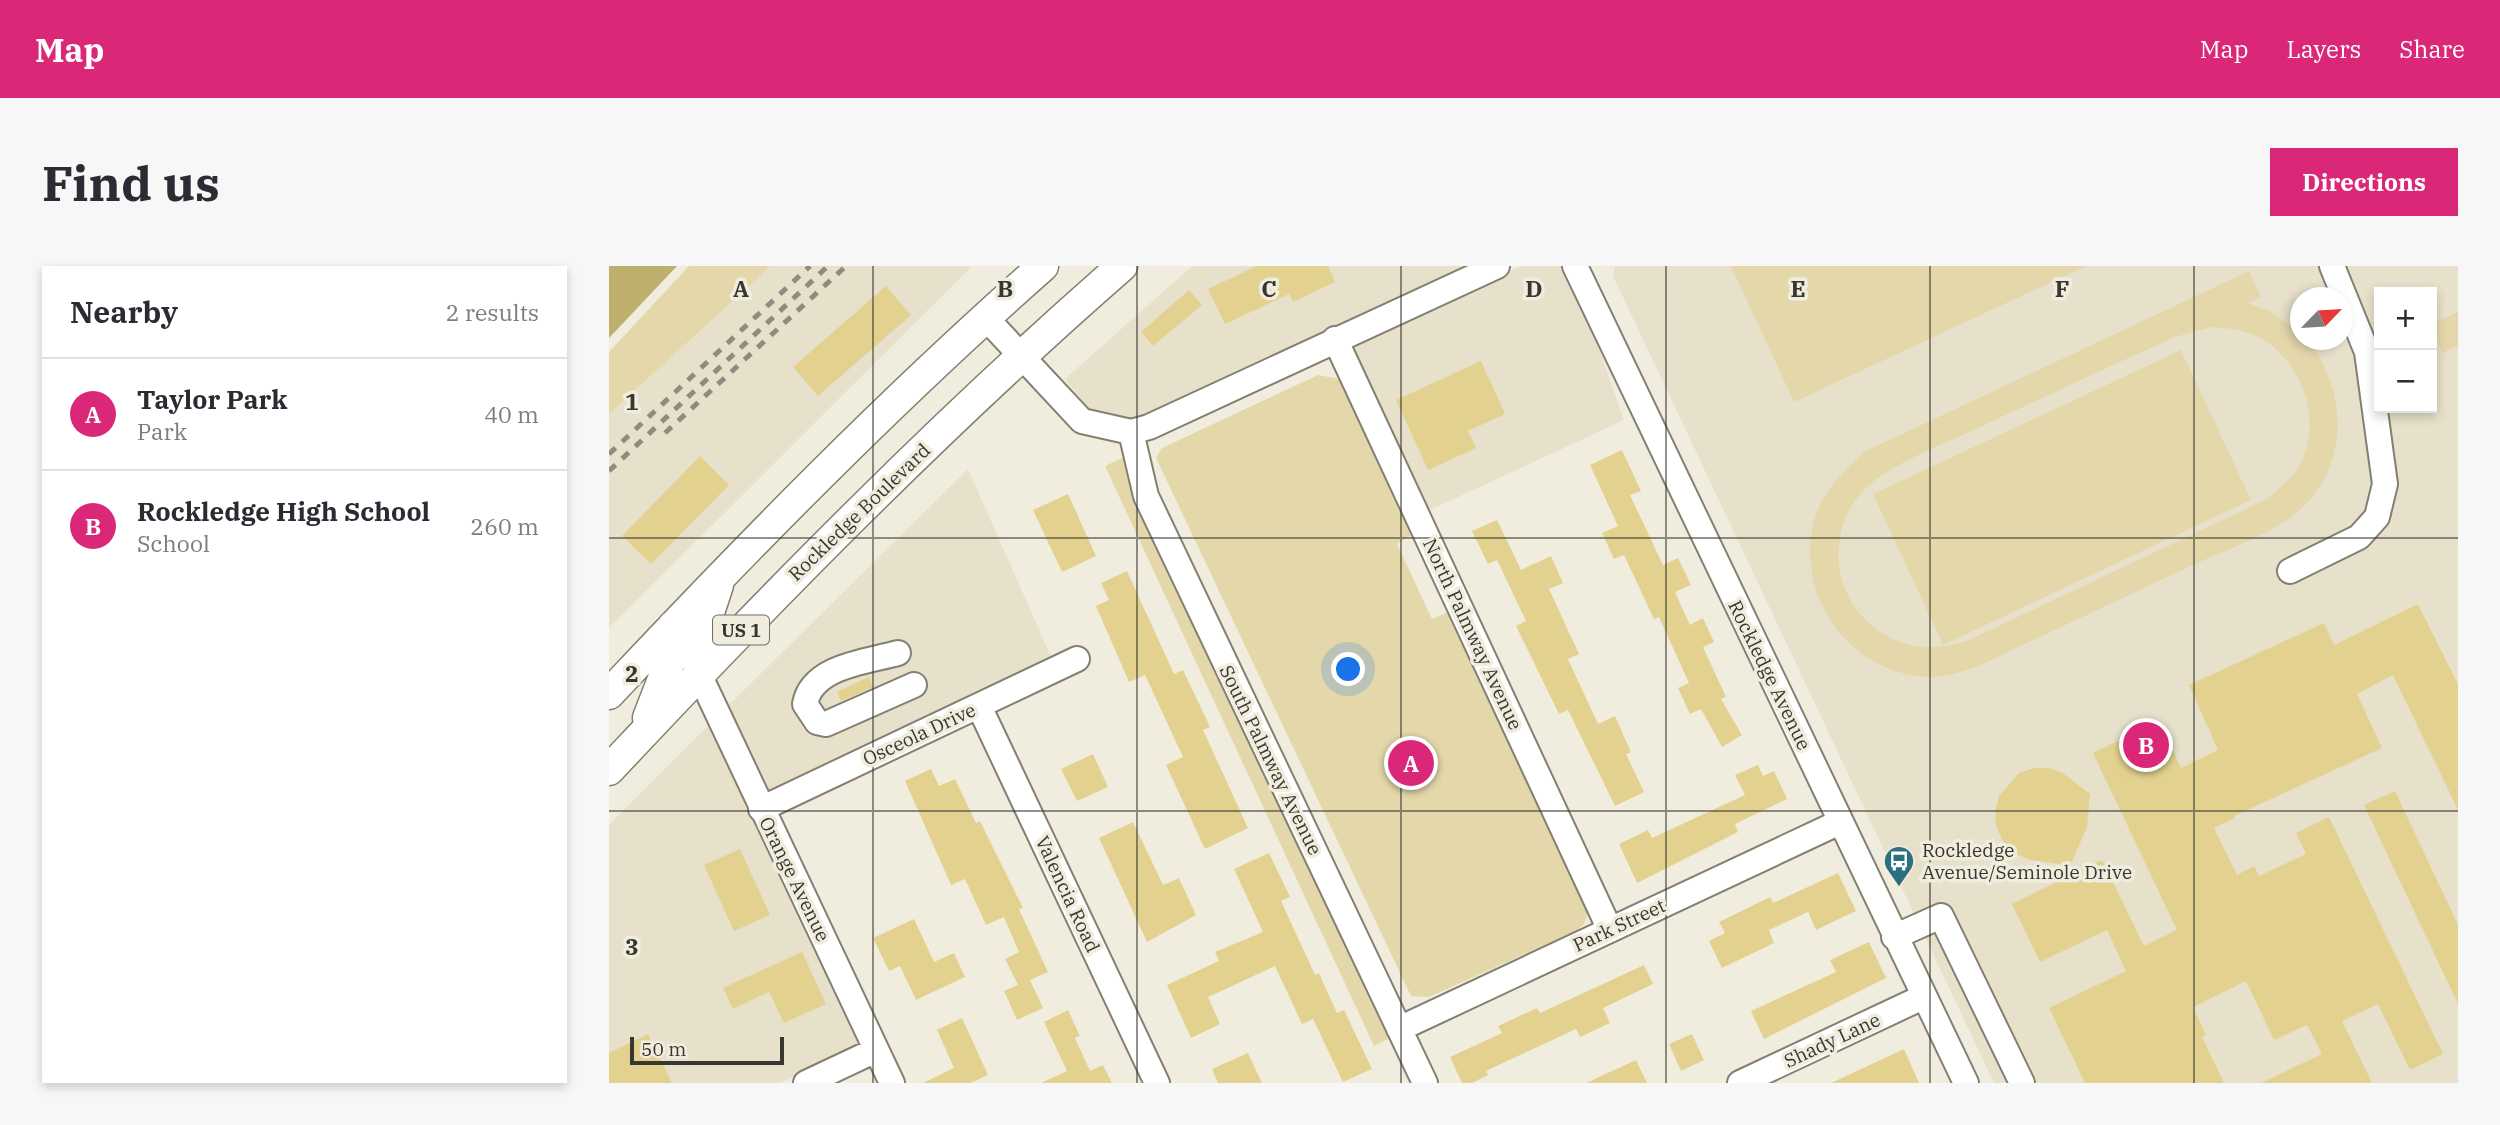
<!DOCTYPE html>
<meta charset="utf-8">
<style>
body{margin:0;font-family:"IBM Plex Serif",serif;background:#f7f7f7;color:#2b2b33}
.controls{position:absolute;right:21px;top:21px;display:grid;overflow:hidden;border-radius:0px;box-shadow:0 4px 10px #0003}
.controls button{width:63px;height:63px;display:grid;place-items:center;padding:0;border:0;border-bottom:2px solid #e1e1e2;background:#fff;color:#2b2b33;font:35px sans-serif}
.compass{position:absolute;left:1681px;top:21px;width:63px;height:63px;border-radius:50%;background:#fff;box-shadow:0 4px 10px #0003;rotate:65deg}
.scale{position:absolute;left:21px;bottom:18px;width:154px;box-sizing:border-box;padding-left:7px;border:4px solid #373630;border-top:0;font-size:19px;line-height:24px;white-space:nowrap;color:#373630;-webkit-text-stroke:5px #f1edde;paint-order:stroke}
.you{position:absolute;left:740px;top:404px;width:24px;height:24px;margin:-18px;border:5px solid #fff;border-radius:50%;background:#1a73e8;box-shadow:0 0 0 10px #1a73e833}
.badge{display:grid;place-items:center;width:46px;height:46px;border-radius:50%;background:#db2777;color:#fff;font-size:23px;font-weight:700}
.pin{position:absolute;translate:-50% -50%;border:4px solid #fff;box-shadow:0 2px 7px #0006}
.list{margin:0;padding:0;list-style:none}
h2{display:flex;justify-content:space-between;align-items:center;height:91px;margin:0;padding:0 28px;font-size:30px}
h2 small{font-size:23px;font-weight:400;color:#7c7c81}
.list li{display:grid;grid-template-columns:46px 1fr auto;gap:21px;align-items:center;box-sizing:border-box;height:112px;padding:0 28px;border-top:2px solid #e1e1e2}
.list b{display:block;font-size:26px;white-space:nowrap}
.list p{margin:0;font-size:23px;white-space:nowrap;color:#7c7c81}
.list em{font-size:23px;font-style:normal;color:#7c7c81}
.map{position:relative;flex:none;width:1849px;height:817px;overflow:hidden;border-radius:0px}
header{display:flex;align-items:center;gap:42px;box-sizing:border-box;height:98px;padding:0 35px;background:#db2777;color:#fff}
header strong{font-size:33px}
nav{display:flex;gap:38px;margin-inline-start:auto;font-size:24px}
.intro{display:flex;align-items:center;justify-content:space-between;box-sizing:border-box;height:168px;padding:0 42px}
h1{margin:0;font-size:49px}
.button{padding:18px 32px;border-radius:0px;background:#db2777;color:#fff;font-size:24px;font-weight:700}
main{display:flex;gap:42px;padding:0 42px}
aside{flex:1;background:#fff;border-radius:0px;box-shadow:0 4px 10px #0003}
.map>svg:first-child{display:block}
.built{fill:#e7e1cb;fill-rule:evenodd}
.green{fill:#e4d8aa;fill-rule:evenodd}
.water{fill:#bfaf6d}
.building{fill:#e3d28f}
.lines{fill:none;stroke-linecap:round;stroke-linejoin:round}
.minor-casing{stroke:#838072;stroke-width:28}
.major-casing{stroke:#838072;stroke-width:33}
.minor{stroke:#fff;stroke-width:24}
.major{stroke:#fff;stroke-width:30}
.rail{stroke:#8e8b81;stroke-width:5;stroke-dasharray:9 9;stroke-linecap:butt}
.grid{fill:none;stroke:#373630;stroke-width:2;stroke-opacity:0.55}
.labels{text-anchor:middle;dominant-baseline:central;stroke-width:7;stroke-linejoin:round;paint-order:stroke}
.shield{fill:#f1edde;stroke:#6f6d64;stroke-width:2}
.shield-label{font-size:18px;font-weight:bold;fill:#373630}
.street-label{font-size:19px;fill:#373630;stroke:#f1edde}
.poi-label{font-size:19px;fill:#373630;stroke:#f1edde;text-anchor:start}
.grid-label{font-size:23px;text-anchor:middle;font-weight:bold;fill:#373630;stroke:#f1edde;stroke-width:7;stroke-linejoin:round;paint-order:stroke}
</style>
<header>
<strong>Map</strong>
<nav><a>Map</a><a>Layers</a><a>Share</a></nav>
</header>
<div class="intro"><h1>Find us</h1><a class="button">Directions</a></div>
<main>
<aside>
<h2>Nearby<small>2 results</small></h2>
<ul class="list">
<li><span class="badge">A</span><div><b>Taylor Park</b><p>Park</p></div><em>40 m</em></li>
<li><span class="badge">B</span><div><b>Rockledge High School</b><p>School</p></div><em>260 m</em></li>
</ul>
</aside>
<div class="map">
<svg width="1849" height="817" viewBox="0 0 1849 817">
<rect width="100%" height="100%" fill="#f1edde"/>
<path class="built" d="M 162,0 L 363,0 L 0,362 L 0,148 Z
M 583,0 L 862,0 L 537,151 L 522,155 L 481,145 L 456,113 Z
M 913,0 L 952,0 L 985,69 L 1015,154 L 819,245 L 742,77 Z
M 1006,0 L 1849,0 L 1849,817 L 1385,817 L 1004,10 ZM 1770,26 L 1823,26 L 1823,142 L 1770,142 ZM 1692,32 L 1734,32 L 1734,74 L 1692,74 Z
M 359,203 L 443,393 L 159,528 L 118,441 Z
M 100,459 L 252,780 L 171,817 L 0,817 L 0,559 Z"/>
<path class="green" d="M 80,0 L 162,0 L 0,148 L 0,86 Z
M 1122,0 L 1477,0 L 1185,136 Z
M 1640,5 L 1652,31 L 1639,37 L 1661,45 L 1691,67 L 1692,74 L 1698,74 C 1738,121 1741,198 1693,242 C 1663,269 1620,283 1584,299 C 1512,333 1439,367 1367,401 C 1352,406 1336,411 1320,411 C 1239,409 1182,325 1207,249 C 1215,223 1236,204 1255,186 ZM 1603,61 C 1621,62 1640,65 1655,74 C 1697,101 1717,165 1685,207 C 1677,217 1667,225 1658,233 L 1360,374 C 1323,386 1290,384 1260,357 C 1219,321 1219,252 1263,217 C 1293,193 1333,179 1367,163 C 1433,132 1499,101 1566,71 Z
M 1849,46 L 1849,80 L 1833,87 L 1823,58 Z
M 1572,84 L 1642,234 L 1334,379 L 1264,228 Z
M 709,109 L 731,113 L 804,268 L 788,278 L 823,353 L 841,345 L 981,641 L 975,658 L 967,665 L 820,731 L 802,730 L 547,192 L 553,182 Z
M 515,191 L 526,235 L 781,772 L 765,780 L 496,200 Z"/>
<path class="water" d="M 0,0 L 68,0 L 0,72 Z"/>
<path class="building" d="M 648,0 L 719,0 L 726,16 L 684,36 L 680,28 L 616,58 L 599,23 Z
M 277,20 L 302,49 L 209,130 L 184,101 Z
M 580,24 L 593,39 L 544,80 L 532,66 Z
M 872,95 L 896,148 L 859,165 L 867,182 L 819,204 L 787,134 Z
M 1013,184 L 1032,225 L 1021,229 L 1054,299 L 1069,292 L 1082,319 L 1066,326 L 1081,359 L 1094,352 L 1105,376 L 1094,381 L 1117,431 L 1112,433 L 1133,469 L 1113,481 L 1092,443 L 1081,448 L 1069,422 L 1080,417 L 1050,351 L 1045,353 L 1015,289 L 1005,293 L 993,267 L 1009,260 L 981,199 Z
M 91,190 L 120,219 L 42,298 L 13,270 Z
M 459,228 L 487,290 L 453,306 L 424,244 Z
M 888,254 L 912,304 L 942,290 L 954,317 L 940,323 L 970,388 L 959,393 L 989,458 L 1006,450 L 1022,486 L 1017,488 L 1035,526 L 1006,540 L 959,444 L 950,448 L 907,360 L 917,355 L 888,294 L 879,298 L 863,265 Z
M 518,305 L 565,408 L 574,404 L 601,461 L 594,464 L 639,562 L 596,583 L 557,499 L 574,491 L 536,409 L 520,416 L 487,340 L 500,334 L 492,317 Z
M 1809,338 L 1849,418 L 1849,544 L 1784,409 L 1748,428 L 1773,482 L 1625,550 L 1626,552 L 1605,562 L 1628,609 L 1645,600 L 1650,610 L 1697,588 L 1687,567 L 1720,551 L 1834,788 L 1801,804 L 1769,738 L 1733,755 L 1763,817 L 1652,817 L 1713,788 L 1698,759 L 1665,774 L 1637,715 L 1584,741 L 1597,769 L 1593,771 L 1615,817 L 1476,817 L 1440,742 L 1517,705 L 1498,664 L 1431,696 L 1403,638 L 1493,594 L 1535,680 L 1568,664 L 1484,487 L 1550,455 L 1572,502 L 1609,484 L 1580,419 L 1715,357 L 1725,379 Z
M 260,411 L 264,421 L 232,435 L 228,426 Z
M 484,488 L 499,521 L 468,535 L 452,503 Z
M 1149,499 L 1154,510 L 1165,505 L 1178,533 L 1126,558 L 1129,566 L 1028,617 L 1010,578 L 1039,564 L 1043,572 L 1136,529 L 1126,509 Z
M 1425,502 L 1441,502 L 1455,508 L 1481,528 L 1478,561 L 1461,600 L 1418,593 L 1404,586 L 1394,575 L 1387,560 L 1386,545 L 1390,530 L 1410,507 Z
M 322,503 L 330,520 L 346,513 L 367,557 L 371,555 L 414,642 L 410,643 L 439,706 L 421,714 L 434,742 L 408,754 L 395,725 L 409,719 L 396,693 L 410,686 L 395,651 L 377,659 L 356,613 L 342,619 L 296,515 Z
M 1786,525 L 1849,659 L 1849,738 L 1755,539 Z
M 524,556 L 554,619 L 570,612 L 587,649 L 538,676 L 490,572 Z
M 131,583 L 161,649 L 125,665 L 95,599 Z
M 660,587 L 681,631 L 672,635 L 706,709 L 710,707 L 728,747 L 735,744 L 763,803 L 734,816 L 704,753 L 693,758 L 666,700 L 599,731 L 611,758 L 582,772 L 558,719 L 610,695 L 606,686 L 654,666 L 625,603 Z
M 1229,607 L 1247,645 L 1207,664 L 1199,646 L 1160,664 L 1165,677 L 1113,702 L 1100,675 L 1116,667 L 1110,656 L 1161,631 L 1164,637 Z
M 305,653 L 325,696 L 345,687 L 356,711 L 307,734 L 291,700 L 280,705 L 264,672 Z
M 1260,676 L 1277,712 L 1155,773 L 1142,745 L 1227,706 L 1221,694 Z
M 193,686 L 217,738 L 175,757 L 160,726 L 124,743 L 114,722 Z
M 1035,699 L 1044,718 L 994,742 L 1001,757 L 971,771 L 967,763 L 877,805 L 879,809 L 863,817 L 853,817 L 841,791 L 893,767 L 889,760 L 928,742 L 931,747 Z
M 459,744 L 471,770 L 466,772 L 481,805 L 494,799 L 503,817 L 432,817 L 458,805 L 435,756 Z
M 353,752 L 379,809 L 361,817 L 314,817 L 345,802 L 328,764 Z
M 39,768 L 63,817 L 0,817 L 0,787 Z
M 1083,768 L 1095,794 L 1072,805 L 1060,778 Z
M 1295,783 L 1310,817 L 1222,817 Z
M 639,787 L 653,817 L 609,817 L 603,803 Z
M 1027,794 L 1038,817 L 977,817 Z"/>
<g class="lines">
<g class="minor-casing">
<path id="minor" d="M 966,0 L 1357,817
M 376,51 L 473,155 L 522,166 L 540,161 L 888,0
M 726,73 L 1001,664
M 522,166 L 537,230 L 816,817
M 1681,305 L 1750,271 L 1768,251 L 1776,218 L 1758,86 L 1723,0
M 289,387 C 257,396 203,400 196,438 L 208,456 L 217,458 L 305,419
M 90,408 L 283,817
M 370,440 L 548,817
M 152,543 L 468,393
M 1285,671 L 1332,650 L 1413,817
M 790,763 L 1231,556
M 197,817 L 267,784
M 1131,817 L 1314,731"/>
</g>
<g class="major-casing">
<path id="major" d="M 90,408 L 88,383 L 109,319
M 0,428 C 139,280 282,134 434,0
M 39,452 L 61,395 L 64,360
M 0,504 C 164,329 332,158 513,0"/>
</g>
<use href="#minor" class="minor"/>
<use href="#major" class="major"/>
<path class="rail" d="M 56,167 L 237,0
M 0,188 L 201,0
M 0,205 L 219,0"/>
</g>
<path class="grid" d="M 264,0 L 264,817M 528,0 L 528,817M 792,0 L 792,817M 1057,0 L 1057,817M 1321,0 L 1321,817M 1585,0 L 1585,817M 0,272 L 1849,272M 0,545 L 1849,545"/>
<defs>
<g id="bus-pin" transform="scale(1.575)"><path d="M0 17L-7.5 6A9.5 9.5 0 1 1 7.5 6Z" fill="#2c7080" stroke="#f1edde"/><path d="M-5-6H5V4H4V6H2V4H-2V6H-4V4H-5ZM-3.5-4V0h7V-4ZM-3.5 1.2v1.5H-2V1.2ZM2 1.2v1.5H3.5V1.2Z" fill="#fff"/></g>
</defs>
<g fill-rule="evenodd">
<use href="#bus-pin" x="1290" y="595"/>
</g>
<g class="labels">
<rect class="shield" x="104" y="349.5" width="56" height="29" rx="5"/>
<g class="shield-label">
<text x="132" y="364">US 1</text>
</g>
<g class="street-label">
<text transform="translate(250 246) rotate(-44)">Rockledge Boulevard</text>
<text transform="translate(864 368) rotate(65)">North Palmway Avenue</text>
<text transform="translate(1161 409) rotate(64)">Rockledge Avenue</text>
<text transform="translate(310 468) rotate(-25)">Osceola Drive</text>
<text transform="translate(662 494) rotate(64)">South Palmway Avenue</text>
<text transform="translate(186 613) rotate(64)">Orange Avenue</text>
<text transform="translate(459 628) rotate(65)">Valencia Road</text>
<text transform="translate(1010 659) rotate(-25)">Park Street</text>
<text transform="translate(1223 774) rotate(-25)">Shady Lane</text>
</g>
<g class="poi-label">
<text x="1313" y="584">Rockledge<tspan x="1313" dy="22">Avenue/Seminole Drive</tspan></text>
</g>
</g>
<g class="grid-label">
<text x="132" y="31">A</text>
<text x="396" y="31">B</text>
<text x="660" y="31">C</text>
<text x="925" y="31">D</text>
<text x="1189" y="31">E</text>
<text x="1453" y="31">F</text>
<text x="23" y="144">1</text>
<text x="23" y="416">2</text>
<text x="23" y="689">3</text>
</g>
</svg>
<div class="controls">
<button>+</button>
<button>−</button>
</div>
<svg class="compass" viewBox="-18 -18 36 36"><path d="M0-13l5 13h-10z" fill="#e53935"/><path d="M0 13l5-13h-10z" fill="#7c7c81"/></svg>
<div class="scale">50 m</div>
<div class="you"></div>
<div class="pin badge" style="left:802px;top:497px">A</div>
<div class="pin badge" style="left:1537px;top:479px">B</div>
</div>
</main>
